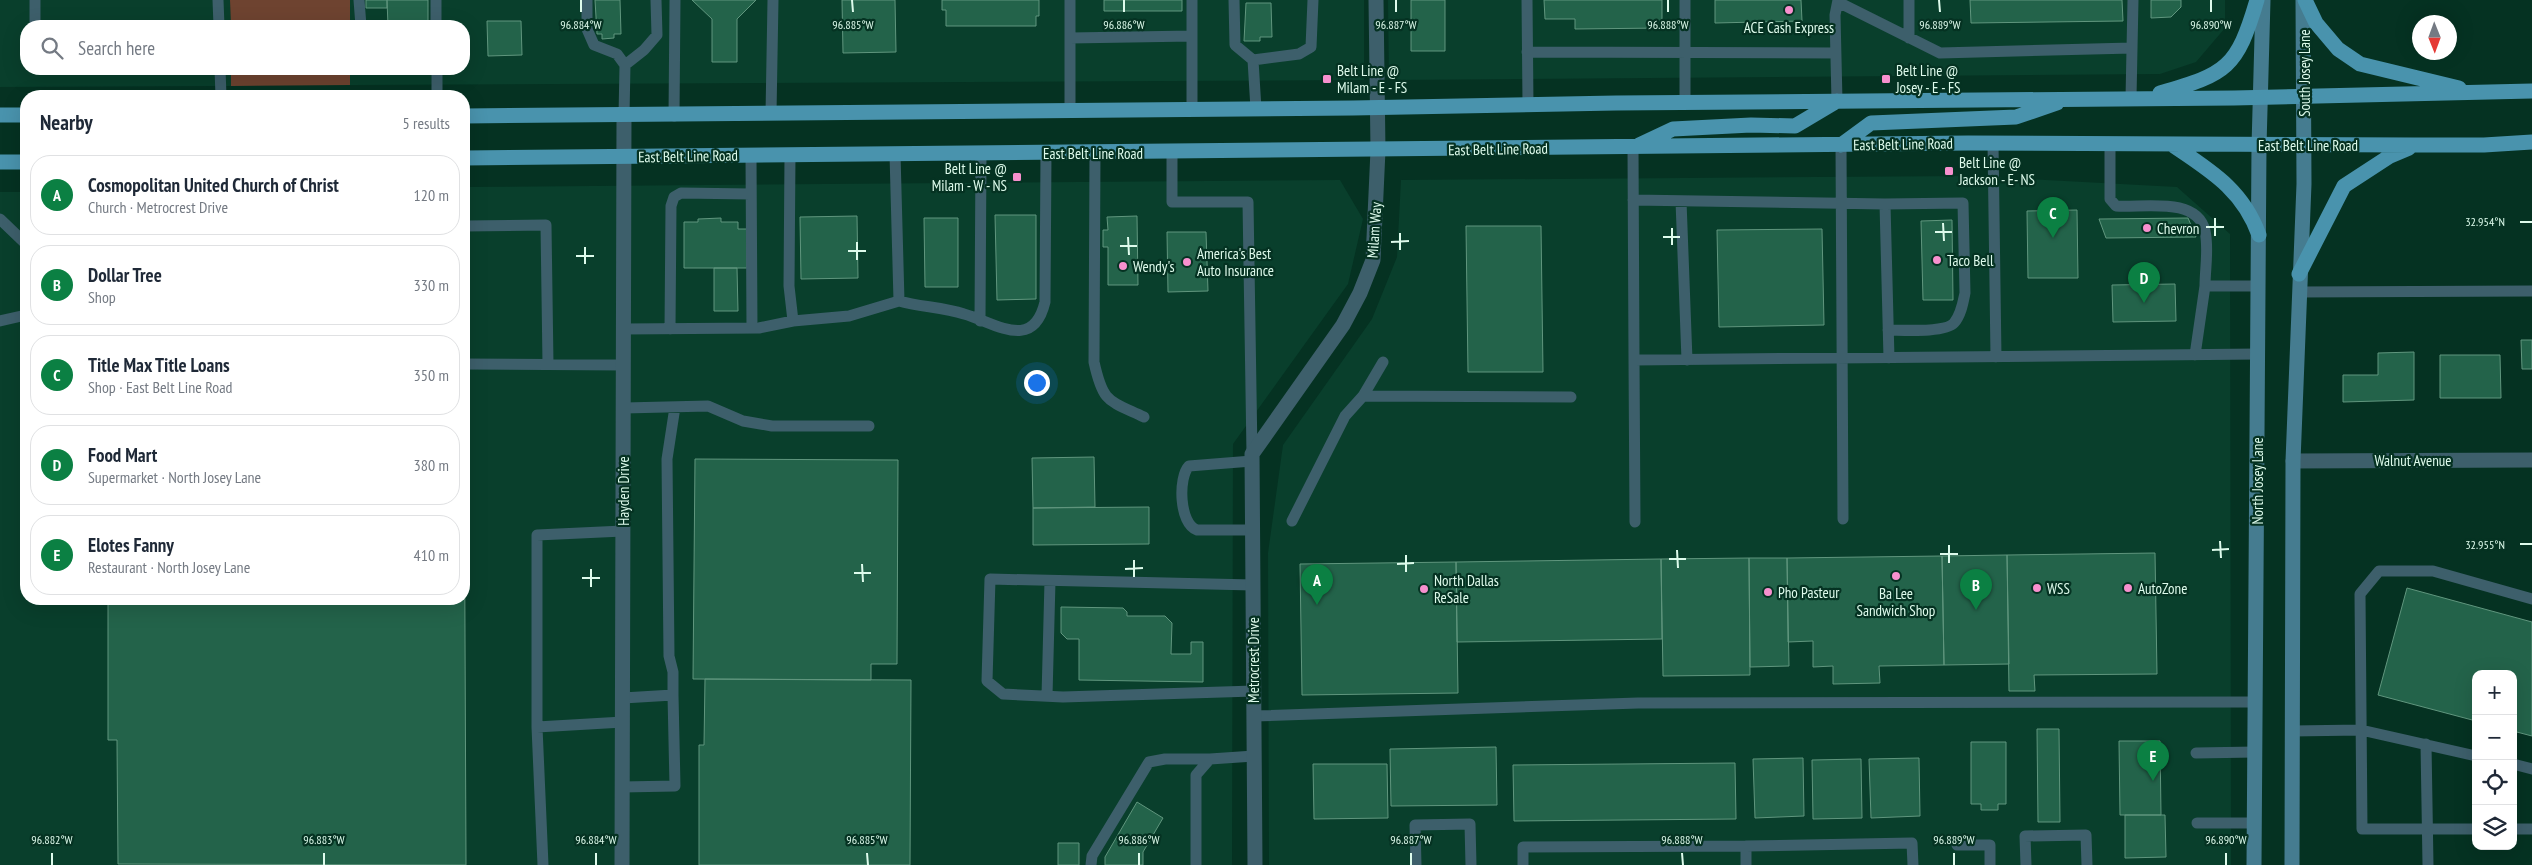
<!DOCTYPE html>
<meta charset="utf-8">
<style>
body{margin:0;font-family:"PT Sans Narrow",sans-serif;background:#f2f2f3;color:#1f2937}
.controls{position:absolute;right:15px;bottom:15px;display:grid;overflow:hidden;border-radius:10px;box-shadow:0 5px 20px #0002}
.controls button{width:45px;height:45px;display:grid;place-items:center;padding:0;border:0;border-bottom:1px solid #e0e1e3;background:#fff;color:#1f2937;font:25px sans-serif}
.compass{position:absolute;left:2412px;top:15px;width:45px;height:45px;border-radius:50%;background:#fff;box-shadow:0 5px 20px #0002;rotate:179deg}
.you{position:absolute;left:1036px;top:382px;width:18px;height:18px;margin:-12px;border:4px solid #fff;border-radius:50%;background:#1a73e8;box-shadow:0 0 0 8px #1a73e833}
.badge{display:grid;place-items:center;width:32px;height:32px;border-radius:50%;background:#0b8043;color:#fff;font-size:16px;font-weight:700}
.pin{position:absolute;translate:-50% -41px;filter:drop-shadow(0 1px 2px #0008)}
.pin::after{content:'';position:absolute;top:26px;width:18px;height:15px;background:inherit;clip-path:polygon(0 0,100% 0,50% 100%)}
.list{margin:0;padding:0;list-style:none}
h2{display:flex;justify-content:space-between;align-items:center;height:65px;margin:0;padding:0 20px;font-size:21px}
h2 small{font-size:16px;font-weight:400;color:#747a83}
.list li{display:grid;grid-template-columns:32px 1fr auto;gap:15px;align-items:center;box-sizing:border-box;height:80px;margin:0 10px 10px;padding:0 10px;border:1px solid #e0e1e3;border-radius:20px}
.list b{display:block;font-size:19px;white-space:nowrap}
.list p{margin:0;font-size:16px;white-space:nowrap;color:#747a83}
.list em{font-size:16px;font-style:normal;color:#747a83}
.icon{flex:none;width:28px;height:28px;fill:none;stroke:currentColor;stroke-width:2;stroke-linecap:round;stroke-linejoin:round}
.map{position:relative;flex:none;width:2532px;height:865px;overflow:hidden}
.search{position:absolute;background:#fff;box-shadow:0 5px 20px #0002;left:20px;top:20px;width:450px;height:55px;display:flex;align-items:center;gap:12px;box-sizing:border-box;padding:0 18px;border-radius:20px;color:#747a83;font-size:19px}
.panel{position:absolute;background:#fff;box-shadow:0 5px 20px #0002;left:20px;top:90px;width:450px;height:515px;border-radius:20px}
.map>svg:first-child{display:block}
.built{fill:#093f2c}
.green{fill:#6e4330}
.building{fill:#23634a;stroke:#60967e}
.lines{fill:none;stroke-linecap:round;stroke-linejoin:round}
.lane{stroke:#3d5f6b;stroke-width:11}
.street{stroke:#3d5f6b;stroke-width:15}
.secondary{stroke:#457c90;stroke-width:15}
.primary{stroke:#4993ad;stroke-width:15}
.ticks{fill:none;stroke:#defbec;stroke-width:2}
.poi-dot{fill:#f790ce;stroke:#053222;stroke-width:2}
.labels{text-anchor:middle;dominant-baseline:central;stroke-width:4.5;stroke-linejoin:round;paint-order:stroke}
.poi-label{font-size:15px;fill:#defbec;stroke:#053222;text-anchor:start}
.street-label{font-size:15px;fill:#defbec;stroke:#053222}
.ticks-label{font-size:12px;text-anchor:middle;fill:#defbec;stroke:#053222;stroke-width:4.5;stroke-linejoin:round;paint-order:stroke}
</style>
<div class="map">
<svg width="2532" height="865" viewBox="0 0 2532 865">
<rect width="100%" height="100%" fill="#053222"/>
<path class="built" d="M 0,0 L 230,0 L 231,26 L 26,26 L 26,69 L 231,69 L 231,86 L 0,87 Z
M 350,0 L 1364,0 L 1364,80 L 350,85 L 350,69 L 464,69 L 464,26 L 350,26 Z
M 1388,0 L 2225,0 L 2225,28 L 2196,62 L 2160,74 L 1389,80 Z
M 1970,176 L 2177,187 L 2230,234 L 2231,865 L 1269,865 L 1268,553 L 1283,445 L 1372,319 L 1397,257 L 1401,180 Z
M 1340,180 L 1363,219 L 1348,284 L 1233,444 L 1232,865 L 0,865 L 0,192 L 26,192 L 26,599 L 464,599 L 464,187 Z"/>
<path class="green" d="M 230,0 L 350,0 L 350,26 L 231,26 Z
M 231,69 L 350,69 L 350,85 L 231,86 Z"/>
<path class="building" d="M 366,0 L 387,0 L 387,8 L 366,8 Z
M 387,0 L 428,0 L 428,26 L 388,26 Z
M 595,0 L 620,0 L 621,34 L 614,34 L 614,38 L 602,39 L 602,34 L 597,34 Z
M 692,0 L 756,0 L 737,19 L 737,62 L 712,62 L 712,19 Z
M 842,0 L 895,0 L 896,52 L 843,53 Z
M 942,0 L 1039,0 L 1039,16 L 1036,16 L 1036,26 L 946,26 L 946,10 L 942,10 Z
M 1104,0 L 1182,0 L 1182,11 L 1104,11 Z
M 1411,0 L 1445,0 L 1445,51 L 1411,51 Z
M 1544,0 L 1662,0 L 1662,28 L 1575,29 L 1575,19 L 1545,19 Z
M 1715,0 L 1801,0 L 1802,21 L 1715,23 Z
M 1970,0 L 2122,0 L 2123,21 L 1971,23 Z
M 2151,0 L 2181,0 L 2181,7 L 2171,17 L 2151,18 Z
M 1246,3 L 1271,3 L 1272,37 L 1260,37 L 1260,41 L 1244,41 Z
M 487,21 L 521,21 L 522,55 L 488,56 Z
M 2077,210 L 2078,278 L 2028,278 L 2027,211 Z
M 995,215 L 1036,215 L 1036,299 L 997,300 Z
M 857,216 L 858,278 L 801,279 L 800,217 Z
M 1137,216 L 1138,285 L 1108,285 L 1108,247 L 1103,247 L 1103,230 L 1108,230 L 1107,217 Z
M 721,218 L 721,222 L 738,222 L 738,229 L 747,229 L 747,268 L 684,268 L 684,222 L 698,222 L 698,219 Z
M 924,218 L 958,218 L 958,287 L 925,287 Z
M 2188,218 L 2196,237 L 2106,238 L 2099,219 Z
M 1952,220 L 1953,300 L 1923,300 L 1921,221 Z
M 1466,226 L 1541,226 L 1543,372 L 1468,372 Z
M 1822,229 L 1824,325 L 1719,327 L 1717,230 Z
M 1167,232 L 1206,232 L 1208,291 L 1168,292 Z
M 714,268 L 737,268 L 738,311 L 714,311 Z
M 2175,284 L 2176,321 L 2113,322 L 2112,285 Z
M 2521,340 L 2532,340 L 2532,369 L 2522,369 Z
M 2414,352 L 2414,400 L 2343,402 L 2343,375 L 2378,375 L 2378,353 Z
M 2440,355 L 2500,355 L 2501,398 L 2440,398 Z
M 464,405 L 466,865 L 118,864 L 117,740 L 108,740 L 108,599 L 464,599 Z
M 1094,457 L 1095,507 L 1033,508 L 1032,458 Z
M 695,459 L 898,460 L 897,664 L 871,664 L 871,680 L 693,679 Z
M 1149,507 L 1149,544 L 1033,545 L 1033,508 Z
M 2155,553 L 2157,674 L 2034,675 L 2035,691 L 2009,691 L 2007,555 Z
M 2007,555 L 2009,664 L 1944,665 L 1942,556 Z
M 1942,556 L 1944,665 L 1879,666 L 1880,683 L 1833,684 L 1833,666 L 1813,667 L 1813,641 L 1788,642 L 1787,558 Z
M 1749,558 L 1787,558 L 1789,666 L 1750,667 Z
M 1749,558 L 1750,675 L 1663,676 L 1661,559 Z
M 1661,559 L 1662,639 L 1457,642 L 1456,562 Z
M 1456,562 L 1458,693 L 1302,695 L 1300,564 Z
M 2407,588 L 2532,622 L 2532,736 L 2513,731 L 2513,674 L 2476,674 L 2476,721 L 2378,695 Z
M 1061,607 L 1123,608 L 1127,612 L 1127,616 L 1165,616 L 1172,623 L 1171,654 L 1191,654 L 1191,642 L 1203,642 L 1203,682 L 1079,680 L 1079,639 L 1067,639 L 1061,633 Z
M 705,679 L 911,680 L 910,865 L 699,865 L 699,745 L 704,745 Z
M 2037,729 L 2059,729 L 2060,822 L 2038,822 Z
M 2119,741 L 2160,741 L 2161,815 L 2120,815 Z
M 1971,742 L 2006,742 L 2006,804 L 1998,804 L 1998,810 L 1981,810 L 1981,804 L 1971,804 Z
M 1496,747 L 1497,805 L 1391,806 L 1390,749 Z
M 1803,758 L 1804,816 L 1755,818 L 1753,759 Z
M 1919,758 L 1920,816 L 1871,818 L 1869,759 Z
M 1861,759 L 1862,818 L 1813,819 L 1812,760 Z
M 1735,763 L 1736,819 L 1514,821 L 1513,765 Z
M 1313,764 L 1387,764 L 1388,818 L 1314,819 Z
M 1137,802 L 1163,818 L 1143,852 L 1143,865 L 1105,865 L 1105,857 Z
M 2125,815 L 2165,815 L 2166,857 L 2125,858 Z
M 1058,843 L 1079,843 L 1079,865 L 1058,865 Z"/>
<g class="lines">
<path class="lane" d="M 218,0 L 219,26
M 359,0 L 361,26
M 436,0 L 436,26
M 587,0 L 587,29 L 594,45 L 617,54 L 625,65
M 1070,0 L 1070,38
M 1234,0 L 1235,45 L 1253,60 L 1256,109
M 1527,0 L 1528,104
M 1685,0 L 1685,102
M 1838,2 L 1940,53 L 2132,48
M 35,26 L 35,0
M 1909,38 L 1909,0
M 1527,52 L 1836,53
M 1253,60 L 1299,54 L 1311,47 L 1313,0
M 220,69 L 221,96
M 437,69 L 437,96
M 2131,98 L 2133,0
M 1837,101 L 1835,15 L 1838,0
M 1192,110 L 1192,0
M 1070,111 L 1070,38 L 1192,36
M 771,114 L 773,0
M 624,116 L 625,65 L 644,50 L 657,35 L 656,0
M 674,116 L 675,0
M 1993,143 L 1996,357
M 1841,145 L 1843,519
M 2110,145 L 2110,199 L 2116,206 C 2143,208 2197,196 2205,231 C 2209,248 2205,269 2205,286 L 2258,286
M 1633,147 L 1634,360 L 2258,354
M 1172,152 L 1172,202 L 1248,202 L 1252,454
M 1095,153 L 1094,362 C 1103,403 1108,400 1144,417
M 895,154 L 899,301 C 920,307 943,307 964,314 C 996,323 1033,352 1045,302 L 1046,153
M 790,155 L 789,286 L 793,321 L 849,316 L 899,301
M 751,156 L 752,328
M 1633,200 L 1885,204 L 1889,358
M 1681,201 L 1687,360
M 1885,204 L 1963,203 L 1965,293 C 1963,303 1961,315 1954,323 C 1945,333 1902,330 1888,330
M 0,219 L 26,244
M 464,226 L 546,225 L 548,364
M 2299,292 L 2532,291
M 0,321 L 26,315
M 980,321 L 981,154
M 624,329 L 759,328 L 793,321
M 670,329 L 671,206 L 674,197 L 681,193 L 751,194
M 2195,355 L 2205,286
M 1634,360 L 1635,522
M 464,364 L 624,365
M 1363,396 L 1571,397
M 624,408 L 708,406 L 743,421 L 772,426 L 869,426
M 1252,461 L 1189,466 C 1178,477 1179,524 1197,530 L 1252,530
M 1292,521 L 1345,416 L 1363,396 L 1383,362
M 1253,585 L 990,579 L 987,681 L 1003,694 L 1063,697 L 1254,691
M 1047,696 L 1050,581
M 623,698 L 673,695 L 673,672 L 669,656 L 667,459 L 675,407
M 1254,716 L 1638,703 L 2255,702
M 623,722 L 537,727 L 537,535 L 623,531
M 537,727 L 543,865
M 2292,731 L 2361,730 L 2476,756
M 2426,744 L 2428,865
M 2196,753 L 2255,752
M 2513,764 L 2532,769
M 622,787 L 675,786 L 673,695
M 2197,823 L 2254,823
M 2476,829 L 2362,829 L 2360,594 L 2379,571 L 2433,571 L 2532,599
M 2513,829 L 2532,829
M 1957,845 L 1990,845 L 1990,865
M 1746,846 L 1912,843 L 1913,865
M 1091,865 L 1092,856 L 1149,762 L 1165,759 L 1210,759
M 1196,865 L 1196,775 L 1210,759 L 1254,756
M 1416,865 L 1415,825 L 1470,824 L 1471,865
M 1523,865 L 1523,847 L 1746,846 L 1746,865
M 2026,865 L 2025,836 L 2086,835 L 2087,865"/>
<path class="street" d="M 2293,461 L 2532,460
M 622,865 L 624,116
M 1255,865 L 1252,454 L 1343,325 L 1360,293 L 1373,260 L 1378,150 L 1376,0"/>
<path class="secondary" d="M 2254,865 L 2259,146 L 2263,0
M 2292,865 L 2293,461 L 2304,184 L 2303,0"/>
<path class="primary" d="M 2305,0 L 2316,23 L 2338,49 L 2360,64 L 2459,88
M 2160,93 C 2227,74 2237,68 2257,0
M 0,115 L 26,115
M 464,116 L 1353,108 L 1616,103 L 2234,98 L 2532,91
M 1639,145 L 1673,129 L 1751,125 L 1795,126 L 1837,101
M 1841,145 L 1871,123 L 2016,117 L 2057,103
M 2174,146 C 2211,171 2243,190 2259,235
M 464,158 L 1968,143 L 2415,145 L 2484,145 L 2532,142
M 0,162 L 26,162
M 2299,274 L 2344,186 L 2390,156 L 2409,148"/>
</g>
<path class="ticks" d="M 581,0 L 581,12M 852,0 L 853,12M 1124,0 L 1124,12M 1396,0 L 1396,12M 1668,0 L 1668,12M 1939,0 L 1940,12M 2211,0 L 2211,12M 2215,218 L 2215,236M 2520,222 L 2532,222M 1943,223 L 1944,241M 2206,227 L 2224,227M 1672,228 L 1672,245M 1935,232 L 1952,232M 1400,233 L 1400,250M 1128,237 L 1129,255M 1663,237 L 1680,237M 857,242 L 857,260M 1391,242 L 1409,241M 1120,246 L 1137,246M 585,247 L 585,264M 848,251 L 866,251M 576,256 L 594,256M 2220,541 L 2221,558M 2520,544 L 2532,544M 1949,545 L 1949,563M 1677,550 L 1678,568M 2212,550 L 2229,549M 1940,554 L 1958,554M 1406,555 L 1406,572M 1669,559 L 1686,559M 1134,560 L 1134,577M 862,564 L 863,582M 1397,564 L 1414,563M 591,569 L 591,587M 1125,569 L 1143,568M 854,573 L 871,573M 582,578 L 600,578M 52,853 L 52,865M 324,853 L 324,865M 596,853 L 596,865M 867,853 L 868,865M 1139,853 L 1139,865M 1411,853 L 1411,865M 1682,853 L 1683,865M 1954,853 L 1954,865M 2226,853 L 2226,865"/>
<g class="poi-dot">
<circle cx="1789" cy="10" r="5"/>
<rect x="1322" y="74" width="10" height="10" rx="2.5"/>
<rect x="1881" y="74" width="10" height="10" rx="2.5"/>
<rect x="1944" y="166" width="10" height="10" rx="2.5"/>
<rect x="1012" y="172" width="10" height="10" rx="2.5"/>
<circle cx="2147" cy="228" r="5"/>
<circle cx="1937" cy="260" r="5"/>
<circle cx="1187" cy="262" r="5"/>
<circle cx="1123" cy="266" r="5"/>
<circle cx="1896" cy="576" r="5"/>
<circle cx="2037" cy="588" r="5"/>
<circle cx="2128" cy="588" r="5"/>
<circle cx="1424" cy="589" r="5"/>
<circle cx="1768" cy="592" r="5"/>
</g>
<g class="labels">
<g class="poi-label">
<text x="1789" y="27" text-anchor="middle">ACE Cash Express</text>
<text x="1337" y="70">Belt Line @<tspan x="1337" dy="17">Milam - E - FS</tspan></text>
<text x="1896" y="70">Belt Line @<tspan x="1896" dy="17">Josey - E - FS</tspan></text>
<text x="1959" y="162">Belt Line @<tspan x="1959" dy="17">Jackson - E- NS</tspan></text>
<text x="1007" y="168" text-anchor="end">Belt Line @<tspan x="1007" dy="17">Milam - W - NS</tspan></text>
<text x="2157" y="228">Chevron</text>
<text x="1197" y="253">America's Best<tspan x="1197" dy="17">Auto Insurance</tspan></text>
<text x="1947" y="260">Taco Bell</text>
<text x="1133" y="266">Wendy's</text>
<text x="1434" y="580">North Dallas<tspan x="1434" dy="17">ReSale</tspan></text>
<text x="2047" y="588">WSS</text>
<text x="2138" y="588">AutoZone</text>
<text x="1778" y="592">Pho Pasteur</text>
<text x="1896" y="593" text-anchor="middle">Ba Lee<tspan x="1896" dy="17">Sandwich Shop</tspan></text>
</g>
<g class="street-label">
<text transform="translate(2304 73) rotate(-90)">South Josey Lane</text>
<text transform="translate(1903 144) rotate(-1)">East Belt Line Road</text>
<text x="2308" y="145">East Belt Line Road</text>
<text transform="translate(1498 149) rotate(-1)">East Belt Line Road</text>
<text x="1093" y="153">East Belt Line Road</text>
<text transform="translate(688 156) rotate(-1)">East Belt Line Road</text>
<text transform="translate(1374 230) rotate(-86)">Milam Way</text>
<text x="2413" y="460">Walnut Avenue</text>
<text transform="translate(2257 481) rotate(-90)">North Josey Lane</text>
<text transform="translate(623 491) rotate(-90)">Hayden Drive</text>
<text transform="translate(1253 660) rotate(-90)">Metrocrest Drive</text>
</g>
</g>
<g class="ticks-label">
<text x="581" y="29">96.884°W</text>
<text x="853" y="29">96.885°W</text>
<text x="1124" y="29">96.886°W</text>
<text x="1396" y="29">96.887°W</text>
<text x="1668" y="29">96.888°W</text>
<text x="1940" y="29">96.889°W</text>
<text x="2211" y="29">96.890°W</text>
<text x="2485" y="226">32.954°N</text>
<text x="2485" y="549">32.955°N</text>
<text x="52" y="844">96.882°W</text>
<text x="324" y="844">96.883°W</text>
<text x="596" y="844">96.884°W</text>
<text x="867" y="844">96.885°W</text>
<text x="1139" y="844">96.886°W</text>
<text x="1411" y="844">96.887°W</text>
<text x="1682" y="844">96.888°W</text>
<text x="1954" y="844">96.889°W</text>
<text x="2226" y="844">96.890°W</text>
</g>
</svg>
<div class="controls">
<button>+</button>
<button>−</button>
<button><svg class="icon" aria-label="locate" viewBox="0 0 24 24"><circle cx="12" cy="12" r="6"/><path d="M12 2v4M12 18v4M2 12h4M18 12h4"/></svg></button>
<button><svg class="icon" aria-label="layers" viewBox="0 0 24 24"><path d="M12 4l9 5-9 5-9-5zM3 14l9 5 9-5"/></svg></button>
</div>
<svg class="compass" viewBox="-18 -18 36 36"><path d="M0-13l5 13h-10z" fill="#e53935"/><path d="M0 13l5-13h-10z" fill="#747a83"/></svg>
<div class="you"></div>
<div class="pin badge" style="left:1317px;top:605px">A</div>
<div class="pin badge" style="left:1976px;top:610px">B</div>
<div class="pin badge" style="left:2053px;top:238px">C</div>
<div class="pin badge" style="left:2144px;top:303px">D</div>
<div class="pin badge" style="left:2153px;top:781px">E</div>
<div class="search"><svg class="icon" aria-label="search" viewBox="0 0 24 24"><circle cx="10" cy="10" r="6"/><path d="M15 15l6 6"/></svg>Search here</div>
<section class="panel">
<h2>Nearby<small>5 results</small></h2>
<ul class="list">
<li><span class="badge">A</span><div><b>Cosmopolitan United Church of Christ</b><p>Church · Metrocrest Drive</p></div><em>120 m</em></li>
<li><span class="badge">B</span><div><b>Dollar Tree</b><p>Shop</p></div><em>330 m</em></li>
<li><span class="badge">C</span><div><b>Title Max Title Loans</b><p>Shop · East Belt Line Road</p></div><em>350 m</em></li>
<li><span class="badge">D</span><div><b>Food Mart</b><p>Supermarket · North Josey Lane</p></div><em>380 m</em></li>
<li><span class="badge">E</span><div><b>Elotes Fanny</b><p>Restaurant · North Josey Lane</p></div><em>410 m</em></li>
</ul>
</section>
</div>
